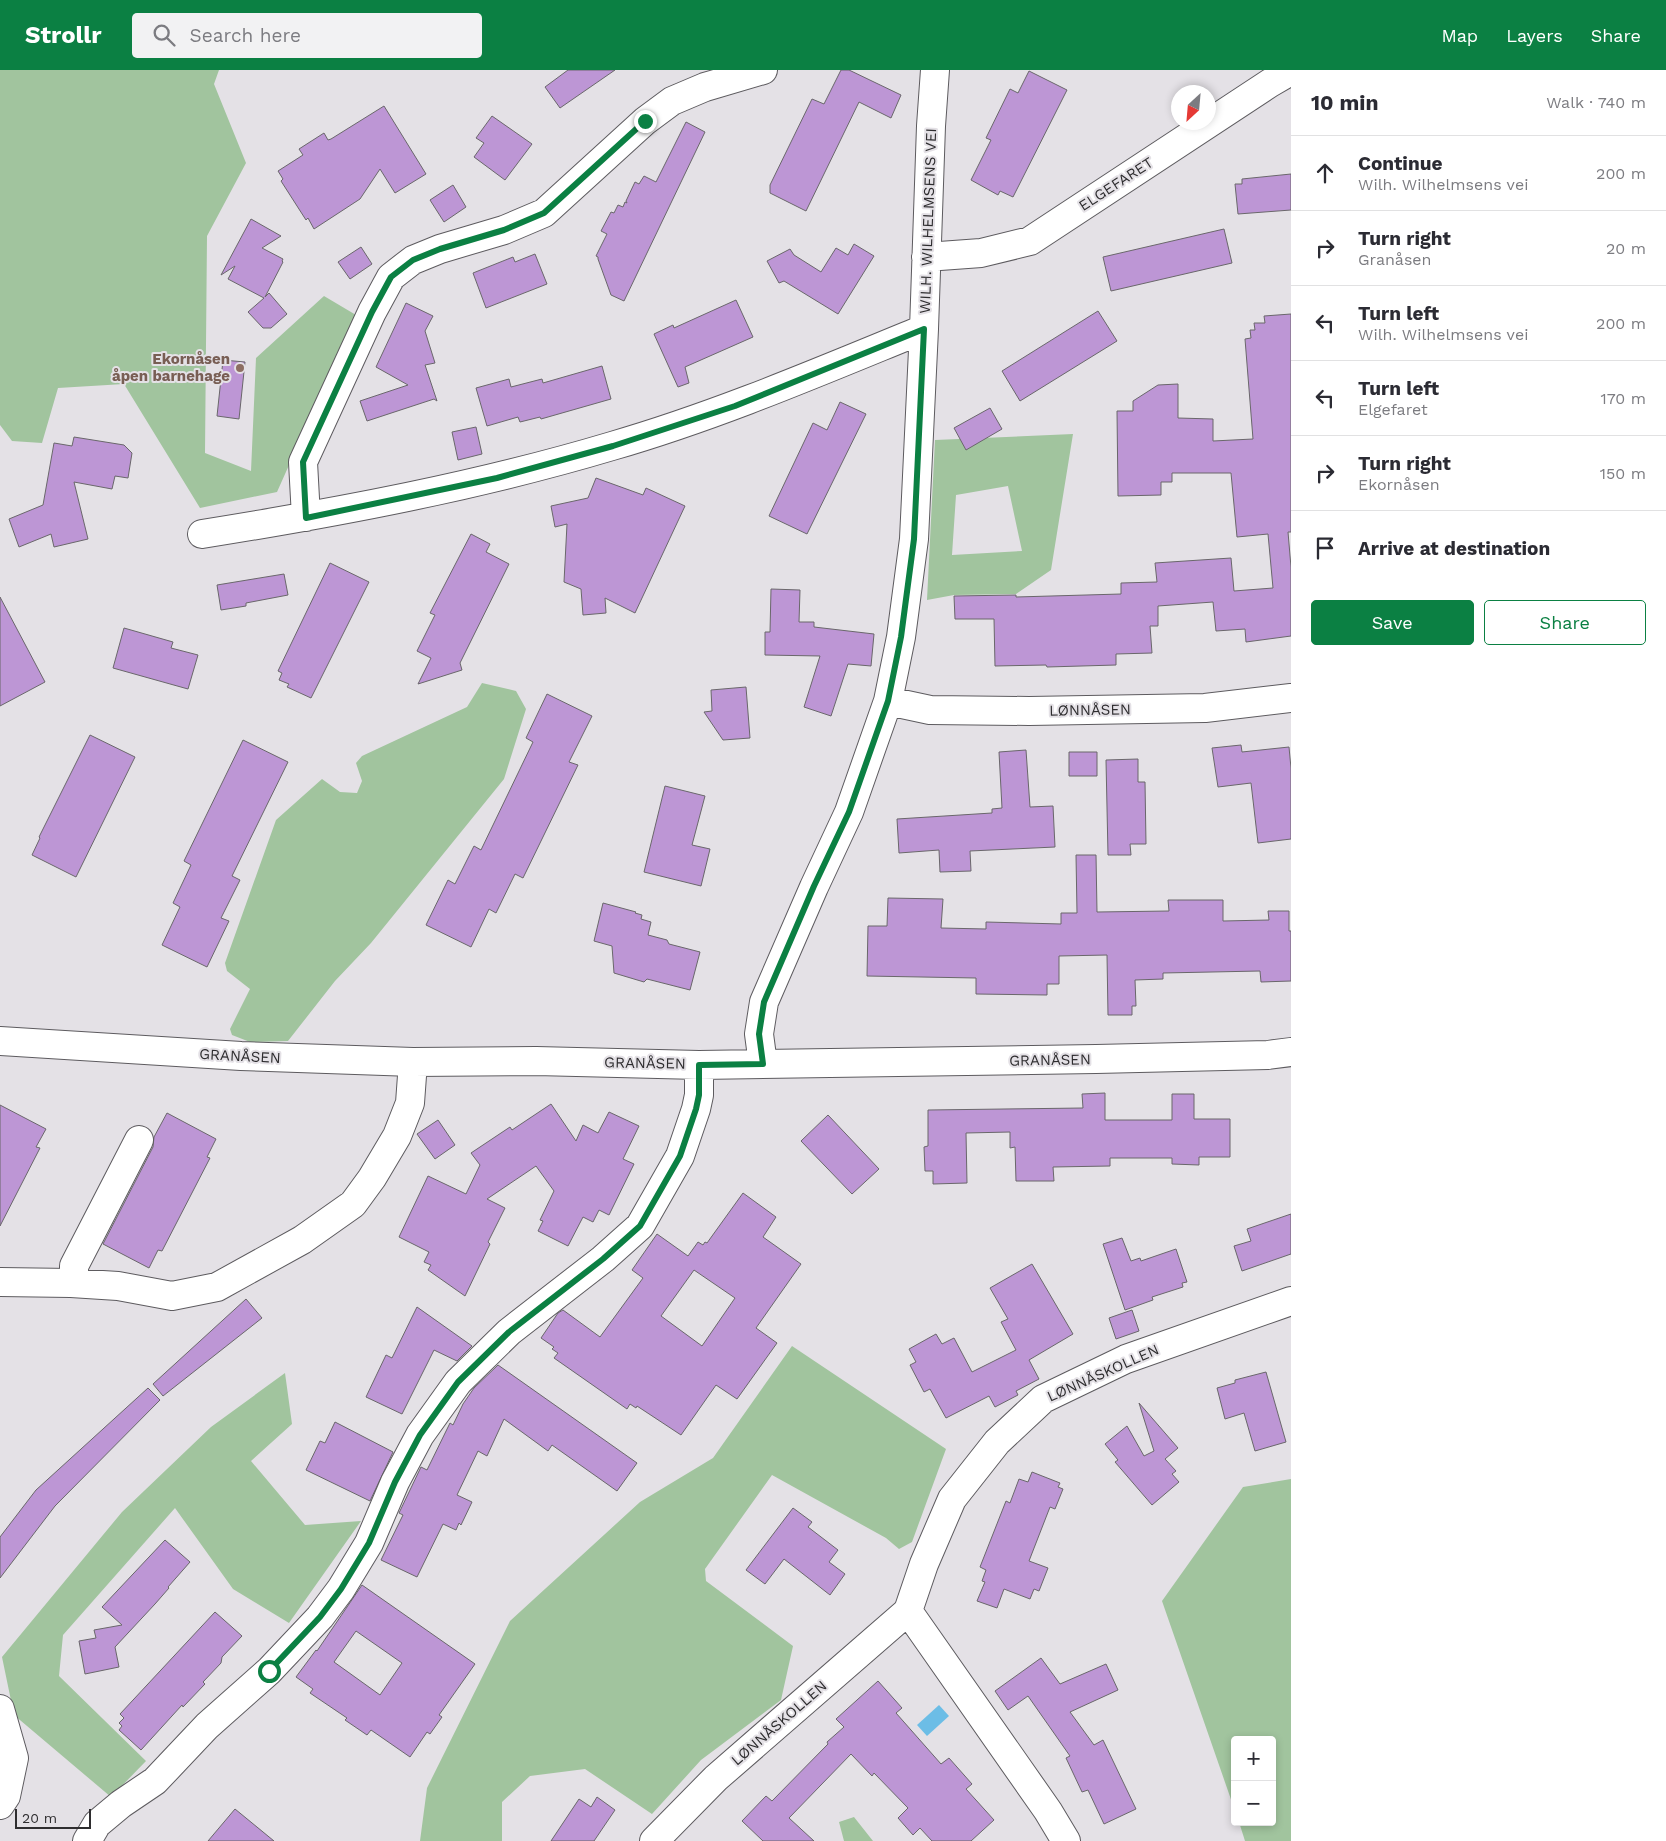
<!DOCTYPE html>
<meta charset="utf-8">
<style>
body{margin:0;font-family:"Work Sans",sans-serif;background:#f2f2f3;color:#2b2b33}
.controls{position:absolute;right:15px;bottom:15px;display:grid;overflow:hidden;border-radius:5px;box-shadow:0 2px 8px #0003}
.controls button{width:45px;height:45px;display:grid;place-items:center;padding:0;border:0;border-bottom:1px solid #e1e1e2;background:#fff;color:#2b2b33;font:25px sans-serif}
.compass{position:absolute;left:1171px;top:15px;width:45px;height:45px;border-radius:50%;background:#fff;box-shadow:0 2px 8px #0003;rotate:206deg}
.scale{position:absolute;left:15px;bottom:12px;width:76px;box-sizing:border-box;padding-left:5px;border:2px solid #2e2d2f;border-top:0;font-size:14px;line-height:18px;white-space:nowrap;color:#2e2d2f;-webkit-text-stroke:4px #e4e1e6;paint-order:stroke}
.stop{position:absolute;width:15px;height:15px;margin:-11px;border:4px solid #0b8043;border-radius:50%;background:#fff}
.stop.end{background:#0b8043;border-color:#fff;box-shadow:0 1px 5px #0008}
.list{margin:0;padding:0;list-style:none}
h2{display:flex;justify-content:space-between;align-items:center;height:65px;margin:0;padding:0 20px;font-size:21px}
h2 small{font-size:16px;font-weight:400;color:#7c7c81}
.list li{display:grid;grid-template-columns:32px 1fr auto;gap:15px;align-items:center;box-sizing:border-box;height:75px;padding:0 20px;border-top:1px solid #e1e1e2}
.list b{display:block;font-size:19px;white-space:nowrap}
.list p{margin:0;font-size:16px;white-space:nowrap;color:#7c7c81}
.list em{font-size:16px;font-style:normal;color:#7c7c81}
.actions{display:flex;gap:10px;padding:15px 20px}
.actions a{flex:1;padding:11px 0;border:1px solid #0b8043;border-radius:5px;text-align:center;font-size:18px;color:#0b8043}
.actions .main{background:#0b8043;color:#fff}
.icon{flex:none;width:28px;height:28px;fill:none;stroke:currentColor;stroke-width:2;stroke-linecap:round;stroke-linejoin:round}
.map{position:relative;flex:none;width:1291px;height:1771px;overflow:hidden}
header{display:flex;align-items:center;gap:30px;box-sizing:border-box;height:70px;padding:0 25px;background:#0b8043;color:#fff}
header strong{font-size:24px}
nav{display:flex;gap:28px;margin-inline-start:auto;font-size:18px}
.search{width:350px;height:45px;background:#f2f2f3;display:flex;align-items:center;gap:12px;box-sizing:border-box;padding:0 18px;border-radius:5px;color:#7c7c81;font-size:19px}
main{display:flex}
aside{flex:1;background:#fff}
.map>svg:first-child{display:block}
.green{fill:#a1c49e;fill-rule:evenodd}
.water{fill:#6cbde6}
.building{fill:#bd96d5;stroke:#6a676b;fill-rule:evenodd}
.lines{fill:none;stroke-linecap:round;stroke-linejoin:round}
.minor-casing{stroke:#5d5b5f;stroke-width:30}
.minor{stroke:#fff;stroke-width:28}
.route{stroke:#0b8043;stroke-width:6}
.education-dot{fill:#8d6e63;stroke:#e4e1e6;stroke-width:2}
.labels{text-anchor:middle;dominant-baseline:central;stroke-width:4;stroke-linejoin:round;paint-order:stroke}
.street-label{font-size:15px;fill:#2e2d2f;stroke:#e4e1e6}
.education-label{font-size:15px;font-weight:bold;fill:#785e54;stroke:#e4e1e6;text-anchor:end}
</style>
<header>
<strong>Strollr</strong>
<div class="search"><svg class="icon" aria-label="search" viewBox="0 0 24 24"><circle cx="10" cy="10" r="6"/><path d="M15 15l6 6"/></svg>Search here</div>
<nav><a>Map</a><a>Layers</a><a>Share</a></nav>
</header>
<main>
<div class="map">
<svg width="1291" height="1771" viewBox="0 0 1291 1771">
<rect width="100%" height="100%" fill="#e4e1e6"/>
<path class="green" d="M 0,0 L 219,0 L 214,14 L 246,93 L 207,166 L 205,383 L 251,401 L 256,288 L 324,226 L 356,245 L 277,422 L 200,438 L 124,314 L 58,318 L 42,373 L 12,371 L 0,355 Z
M 1073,364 L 1051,500 L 1016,524 L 954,525 L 927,530 L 935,370 ZM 1008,416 L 1022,481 L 952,485 L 956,425 Z
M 482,613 L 516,621 L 526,639 L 504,709 L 371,873 L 335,911 L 288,971 L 250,972 L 232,965 L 230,959 L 250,919 L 227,901 L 225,893 L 276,750 L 322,709 L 340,722 L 357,723 L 362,711 L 356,693 L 362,686 L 467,637 Z
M 792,1276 L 946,1379 L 912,1472 L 899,1479 L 886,1468 L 772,1405 L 705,1499 L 706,1511 L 793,1576 L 781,1630 L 701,1690 L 652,1744 L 585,1699 L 530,1706 L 502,1732 L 502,1771 L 420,1771 L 427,1718 L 510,1551 L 640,1432 L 713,1388 Z
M 285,1303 L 292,1354 L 251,1391 L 305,1455 L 361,1451 L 289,1553 L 233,1519 L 175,1438 L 63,1565 L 59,1606 L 146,1691 L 111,1727 L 14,1645 L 2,1587 L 122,1442 L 211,1357 Z
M 1291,1409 L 1291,1771 L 1245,1771 L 1239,1752 L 1272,1752 L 1272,1670 L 1235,1670 L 1235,1741 L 1162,1531 L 1243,1417 Z
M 854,1747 L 873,1771 L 844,1771 L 839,1752 Z"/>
<path class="water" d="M 939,1635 L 949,1646 L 927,1666 L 917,1655 Z"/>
<path class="building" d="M 568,0 L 615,0 L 560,38 L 545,17 Z
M 841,0 L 849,0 L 901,25 L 891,48 L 859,32 L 806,141 L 770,123 L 770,115 L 812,29 L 824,34 Z
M 1029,1 L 1067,20 L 1013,127 L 1000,121 L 998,125 L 971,110 L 991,70 L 986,68 L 1010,19 L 1018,23 Z
M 384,36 L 426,104 L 395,123 L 380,99 L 360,129 L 314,159 L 308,148 L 306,150 L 281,111 L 283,109 L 278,101 L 303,85 L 299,79 L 324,63 L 328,70 L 331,69 Z
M 492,46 L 532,74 L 505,110 L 474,87 L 484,73 L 476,68 Z
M 686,52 L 705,62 L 624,231 L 611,225 L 598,189 L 598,187 L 596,186 L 607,164 L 601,161 L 611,142 L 614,143 L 618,135 L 623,137 L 625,132 L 627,133 L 626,131 L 635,112 L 639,114 L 644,106 L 656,112 Z
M 1291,104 L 1291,140 L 1238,144 L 1235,114 L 1242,114 L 1242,109 Z
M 453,115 L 466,137 L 444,152 L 430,130 Z
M 251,149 L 281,166 L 262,178 L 283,189 L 282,191 L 283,192 L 265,227 L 269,223 L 287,244 L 271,258 L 263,258 L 248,242 L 264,228 L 228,209 L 235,196 L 221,205 Z
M 1224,159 L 1232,193 L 1111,221 L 1103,187 Z
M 854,174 L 874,186 L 838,244 L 784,211 L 779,213 L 767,191 L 790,179 L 794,185 L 821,202 L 836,178 L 848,185 Z
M 361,177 L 372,194 L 350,209 L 338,192 Z
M 535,184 L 547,214 L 486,238 L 473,203 L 513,187 L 515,192 Z
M 736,230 L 753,267 L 685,297 L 689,313 L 678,317 L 654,264 L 673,255 L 674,258 Z
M 406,233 L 433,246 L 425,261 L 435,293 L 425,295 L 437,331 L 434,329 L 367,351 L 360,331 L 408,315 L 376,297 Z
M 1098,241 L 1117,271 L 1020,331 L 1002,301 Z
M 1291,244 L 1291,462 L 1288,462 L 1291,497 L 1291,566 L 1246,572 L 1245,559 L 1216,561 L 1213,532 L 1158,536 L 1158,556 L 1150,556 L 1152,583 L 1116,584 L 1116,595 L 1047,597 L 1046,595 L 995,596 L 994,549 L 955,549 L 954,526 L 1016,525 L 1016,527 L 1121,524 L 1121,513 L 1157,512 L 1155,493 L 1231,488 L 1234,521 L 1273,518 L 1268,464 L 1237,467 L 1231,403 L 1172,403 L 1172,412 L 1161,412 L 1161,425 L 1118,426 L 1117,341 L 1133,341 L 1133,331 L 1158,315 L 1178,314 L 1178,348 L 1213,349 L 1213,371 L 1253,369 L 1245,269 L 1251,268 L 1250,260 L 1255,260 L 1254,253 L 1265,253 L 1264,246 Z
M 223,290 L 245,292 L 239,349 L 217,346 Z
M 602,296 L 611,329 L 541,349 L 540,347 L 520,352 L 518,347 L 487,356 L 476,318 L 509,309 L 511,317 L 542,309 L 543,313 Z
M 840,332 L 866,344 L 807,464 L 769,446 L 813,353 L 827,360 Z
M 990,338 L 1002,359 L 966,380 L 954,358 Z
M 476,357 L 482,384 L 458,390 L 452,362 Z
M 74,367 L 124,375 L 132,383 L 128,408 L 115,406 L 112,419 L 74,412 L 88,469 L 54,477 L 51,464 L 19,477 L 9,449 L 43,435 L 54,373 L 72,376 Z
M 596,408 L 643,425 L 646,418 L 685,436 L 635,543 L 605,528 L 606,543 L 583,545 L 581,519 L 564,512 L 567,454 L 555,457 L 551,436 L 588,428 Z
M 471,464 L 490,474 L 486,482 L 509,494 L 460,593 L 462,600 L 418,614 L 431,588 L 417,581 L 435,545 L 430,543 Z
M 330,493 L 369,512 L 311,628 L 287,617 L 289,614 L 279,610 L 282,603 L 278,601 Z
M 284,504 L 288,525 L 246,533 L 246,536 L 221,540 L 217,515 Z
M 771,519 L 800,520 L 799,552 L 814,552 L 814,557 L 874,564 L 871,596 L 848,594 L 831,646 L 804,637 L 820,586 L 765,585 L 765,562 L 770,562 Z
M 0,527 L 45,612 L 0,636 Z
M 124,558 L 173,572 L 171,578 L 198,585 L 188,619 L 113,598 Z
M 746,617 L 750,668 L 723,670 L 704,642 L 712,641 L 711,620 Z
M 547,624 L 592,646 L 569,692 L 578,695 L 523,808 L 515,804 L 496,843 L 489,839 L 471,877 L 426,855 L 448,810 L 455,814 L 474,776 L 481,780 L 533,672 L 526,668 Z
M 90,665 L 135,687 L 76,807 L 32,785 L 40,768 L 39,767 Z
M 243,670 L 288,692 L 232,806 L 240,810 L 221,848 L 229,851 L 207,897 L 162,875 L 180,837 L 173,833 L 191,795 L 184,791 Z
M 1241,675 L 1242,682 L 1289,677 L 1291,698 L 1291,769 L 1258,773 L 1251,713 L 1218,717 L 1212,678 Z
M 1026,680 L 1030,737 L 1053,736 L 1055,777 L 970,781 L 971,801 L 940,802 L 939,780 L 899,783 L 897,749 L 992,743 L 992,739 L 1002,738 L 999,682 Z
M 1069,682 L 1097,682 L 1097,706 L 1069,706 Z
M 1138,689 L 1138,712 L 1145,712 L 1146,774 L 1130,774 L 1131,785 L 1108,785 L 1106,690 Z
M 665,716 L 705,726 L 692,775 L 710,779 L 701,816 L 644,802 Z
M 1076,785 L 1096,785 L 1097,842 L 1169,841 L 1168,830 L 1223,830 L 1223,851 L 1269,850 L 1268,841 L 1289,841 L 1289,861 L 1291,861 L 1291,911 L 1261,912 L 1260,901 L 1163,903 L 1163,909 L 1135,910 L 1136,936 L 1132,936 L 1132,945 L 1108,945 L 1107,885 L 1059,886 L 1059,914 L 1047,914 L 1047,925 L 976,924 L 976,908 L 867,906 L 868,856 L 887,856 L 888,828 L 943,829 L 941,858 L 986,859 L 986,852 L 1061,854 L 1061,843 L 1077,843 Z
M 603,833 L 636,842 L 635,843 L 642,845 L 641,849 L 651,852 L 648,865 L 667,870 L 669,874 L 700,882 L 690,920 L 647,909 L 644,912 L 614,903 L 612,876 L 594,871 Z
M 1105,1023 L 1105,1050 L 1172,1050 L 1172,1024 L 1194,1024 L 1194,1049 L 1230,1049 L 1230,1087 L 1199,1087 L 1199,1095 L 1172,1094 L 1172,1088 L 1110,1088 L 1110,1096 L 1053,1097 L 1054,1111 L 1016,1111 L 1015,1077 L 1010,1078 L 1010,1062 L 966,1063 L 967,1113 L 933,1114 L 933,1101 L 925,1101 L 924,1077 L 928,1076 L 928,1040 L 1083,1038 L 1082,1024 Z
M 551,1034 L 576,1071 L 583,1055 L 598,1063 L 609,1042 L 639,1056 L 623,1089 L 634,1094 L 609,1145 L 599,1140 L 593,1152 L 583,1147 L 568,1176 L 538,1161 L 543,1151 L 540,1150 L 554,1121 L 536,1096 L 487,1129 L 505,1138 L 488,1172 L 490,1174 L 465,1226 L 428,1200 L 431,1195 L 424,1192 L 429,1182 L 399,1167 L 428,1106 L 466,1124 L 480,1095 L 471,1083 L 510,1057 L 512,1060 Z
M 0,1035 L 46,1059 L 36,1077 L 40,1078 L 0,1156 Z
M 167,1043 L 216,1069 L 207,1087 L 210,1088 L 162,1181 L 158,1180 L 149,1198 L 103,1174 L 153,1077 L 154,1067 Z
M 828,1045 L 879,1099 L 852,1124 L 801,1071 Z
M 438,1050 L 455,1075 L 435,1089 L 417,1064 Z
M 743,1123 L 776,1147 L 763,1167 L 801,1194 L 756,1258 L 777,1273 L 737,1329 L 716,1315 L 681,1365 L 637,1336 L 636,1338 L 630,1334 L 627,1339 L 554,1288 L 558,1283 L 552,1279 L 554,1277 L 541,1268 L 558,1243 L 563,1240 L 600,1267 L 643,1208 L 632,1200 L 657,1164 L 688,1186 L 698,1172 L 703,1175 L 705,1172 L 707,1173 ZM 694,1200 L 735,1228 L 702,1276 L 661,1246 Z
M 1291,1144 L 1291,1184 L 1242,1201 L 1234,1176 L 1251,1171 L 1247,1159 Z
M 1122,1168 L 1131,1191 L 1140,1188 L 1141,1191 L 1176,1179 L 1187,1212 L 1182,1213 L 1183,1217 L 1152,1227 L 1153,1230 L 1125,1240 L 1103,1174 Z
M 1032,1194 L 1073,1264 L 1029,1290 L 1039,1309 L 1016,1321 L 1018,1325 L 995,1337 L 989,1326 L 946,1348 L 930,1319 L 924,1322 L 910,1295 L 916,1292 L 909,1279 L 936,1264 L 942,1274 L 954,1268 L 972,1302 L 1016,1280 L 1001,1252 L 1008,1249 L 990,1218 Z
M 246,1229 L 262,1248 L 163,1326 L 153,1314 Z
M 417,1237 L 472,1276 L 457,1291 L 434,1280 L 402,1344 L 366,1327 L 386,1285 L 392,1288 Z
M 1132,1240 L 1139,1261 L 1116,1269 L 1109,1248 Z
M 498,1295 L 637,1393 L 617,1421 L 552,1375 L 548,1381 L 504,1349 L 487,1386 L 478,1381 L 457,1425 L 472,1432 L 461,1455 L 459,1453 L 456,1460 L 443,1454 L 417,1507 L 381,1490 L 403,1445 L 399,1443 L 421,1397 L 427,1400 L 450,1353 L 453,1355 L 463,1334 L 474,1318 Z
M 1266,1302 L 1286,1372 L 1255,1381 L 1244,1343 L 1225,1349 L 1217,1318 L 1235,1313 L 1235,1310 Z
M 148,1318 L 160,1330 L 55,1436 L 0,1508 L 0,1467 L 36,1420 Z
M 1139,1333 L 1178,1378 L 1165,1389 L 1176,1401 L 1172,1404 L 1179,1412 L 1152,1435 L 1115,1392 L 1118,1390 L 1105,1374 L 1127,1356 L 1144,1386 L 1154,1381 Z
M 335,1352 L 393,1382 L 370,1431 L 306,1400 L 320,1371 L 325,1373 Z
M 1032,1402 L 1060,1413 L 1058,1417 L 1063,1419 L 1055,1439 L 1050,1437 L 1029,1491 L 1048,1498 L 1039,1521 L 1034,1519 L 1030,1529 L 1004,1519 L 997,1538 L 977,1531 L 985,1512 L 982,1511 L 986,1500 L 980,1497 L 1006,1431 L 1010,1433 L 1019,1409 L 1028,1412 Z
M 793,1438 L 812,1452 L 808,1457 L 838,1480 L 829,1492 L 845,1504 L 830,1525 L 784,1489 L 765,1514 L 746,1500 Z
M 165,1470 L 190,1492 L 168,1517 L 169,1518 L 155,1534 L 115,1577 L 119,1597 L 85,1604 L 79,1571 L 96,1568 L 94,1560 L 122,1555 L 102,1537 Z
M 362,1515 L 475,1594 L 439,1645 L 442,1647 L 430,1664 L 427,1662 L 410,1687 L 371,1660 L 367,1665 L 345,1650 L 347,1648 L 310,1623 L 313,1619 L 296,1607 L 316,1580 L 317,1581 ZM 356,1561 L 402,1593 L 380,1625 L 334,1592 Z
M 215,1542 L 242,1566 L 222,1587 L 221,1593 L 203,1612 L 205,1614 L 183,1637 L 182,1635 L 141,1680 L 119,1660 L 122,1656 L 119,1653 L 124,1648 L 120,1644 Z
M 1041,1588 L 1060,1614 L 1106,1594 L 1118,1620 L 1070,1642 L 1094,1675 L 1103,1670 L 1136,1739 L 1104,1754 L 1088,1720 L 1082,1722 L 1066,1688 L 1070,1686 L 1028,1626 L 1008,1640 L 995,1621 Z
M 878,1611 L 902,1638 L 896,1643 L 941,1694 L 949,1688 L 972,1714 L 966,1719 L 994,1750 L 971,1771 L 932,1771 L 920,1758 L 913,1765 L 898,1748 L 908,1738 L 874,1703 L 872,1706 L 851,1684 L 789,1748 L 814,1771 L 763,1771 L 742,1751 L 766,1726 L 772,1731 L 828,1674 L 827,1672 L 844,1657 L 836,1649 Z
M 597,1727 L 615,1740 L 594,1771 L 551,1771 L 579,1729 L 591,1737 Z
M 235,1739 L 274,1771 L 208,1771 Z"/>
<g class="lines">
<g class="minor-casing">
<path id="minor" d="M 926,187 L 981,183 L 1030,171 L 1270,13 L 1291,1
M 306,447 L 303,392 L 372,242 L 391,207 L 413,190 L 440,179 L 504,160 L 544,143 L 645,51 L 672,31 L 705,17 L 763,0
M 202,464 C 340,442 478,416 612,376 C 719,345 821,301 924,259
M 888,631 L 930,640 L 1029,641 L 1205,638 L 1291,628
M 0,971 L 241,986 L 413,992 L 536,991 L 699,995 L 1096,989 L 1268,985 L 1291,982
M 763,994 L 759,964 L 764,932 L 814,817 L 849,742 L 888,631 L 901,567 L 914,469 L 924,259 L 931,56 L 935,0
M 0,1212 L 71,1213 L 118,1216 L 172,1226 L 217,1217 L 302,1170 L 353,1134 L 372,1108 L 397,1066 L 410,1033 L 413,992
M 74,1213 L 74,1196 L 139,1070
M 908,1541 L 1048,1741 L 1066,1771
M 0,1639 L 14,1688 L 6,1726 L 0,1735
M 87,1771 L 97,1754 L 121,1734 L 155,1711 L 207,1656 L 269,1601 L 320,1547 L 341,1519 L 369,1473 L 395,1412 L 420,1365 L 458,1312 L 509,1262 L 603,1189 L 640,1156 L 680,1086 L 696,1039 L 699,1025 L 699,995
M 654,1771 L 716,1708 L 908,1541 L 924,1494 L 952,1429 L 997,1372 L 1043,1329 L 1126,1289 L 1291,1231"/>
</g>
<use href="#minor" class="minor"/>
</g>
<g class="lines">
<path class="route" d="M 269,1601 L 320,1547 L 341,1519 L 369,1473 L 395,1412 L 420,1365 L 458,1312 L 509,1262 L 603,1189 L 640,1156 L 680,1086 L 696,1039 L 699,1025 L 699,995 L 763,994 L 759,964 L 764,932 L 814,816 L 849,742 L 888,631 L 901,567 L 914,469 L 924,259 L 735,336 L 613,376 L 497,408 L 306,448 L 303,392 L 372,242 L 391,207 L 413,190 L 440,179 L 504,160 L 544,143 L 645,51"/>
</g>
<circle class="education-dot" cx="240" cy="298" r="5"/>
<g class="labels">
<g class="street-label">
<text transform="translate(1116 114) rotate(-33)">ELGEFARET</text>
<text transform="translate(928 151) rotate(-88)">WILH. WILHELMSENS VEI</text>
<text transform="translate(1090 640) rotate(-1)">LØNNÅSEN</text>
<text transform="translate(240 986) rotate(3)">GRANÅSEN</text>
<text transform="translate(1050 990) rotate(-1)">GRANÅSEN</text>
<text transform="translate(645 993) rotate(1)">GRANÅSEN</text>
<text transform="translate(1103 1303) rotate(-24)">LØNNÅSKOLLEN</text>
<text transform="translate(779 1653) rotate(-41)">LØNNÅSKOLLEN</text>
</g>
<g class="education-label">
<text x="230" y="289">Ekornåsen<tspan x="230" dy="17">åpen barnehage</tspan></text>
</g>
</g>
</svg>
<div class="controls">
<button>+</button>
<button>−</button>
</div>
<svg class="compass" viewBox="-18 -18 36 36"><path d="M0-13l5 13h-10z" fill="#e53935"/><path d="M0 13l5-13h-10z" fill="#7c7c81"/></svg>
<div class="scale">20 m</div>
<div class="stop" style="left:269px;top:1601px"></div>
<div class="stop end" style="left:645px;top:51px"></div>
</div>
<aside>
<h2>10 min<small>Walk · 740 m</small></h2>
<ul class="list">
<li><svg class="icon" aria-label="ahead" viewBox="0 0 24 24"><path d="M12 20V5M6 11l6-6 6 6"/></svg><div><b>Continue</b><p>Wilh. Wilhelmsens vei</p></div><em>200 m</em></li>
<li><svg class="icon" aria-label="right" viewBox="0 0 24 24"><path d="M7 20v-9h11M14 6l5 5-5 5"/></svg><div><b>Turn right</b><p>Granåsen</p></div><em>20 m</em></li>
<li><svg class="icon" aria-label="left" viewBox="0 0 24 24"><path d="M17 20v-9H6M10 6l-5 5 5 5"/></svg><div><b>Turn left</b><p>Wilh. Wilhelmsens vei</p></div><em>200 m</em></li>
<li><svg class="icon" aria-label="left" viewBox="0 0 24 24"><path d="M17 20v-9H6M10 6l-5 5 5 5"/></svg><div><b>Turn left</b><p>Elgefaret</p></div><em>170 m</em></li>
<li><svg class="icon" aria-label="right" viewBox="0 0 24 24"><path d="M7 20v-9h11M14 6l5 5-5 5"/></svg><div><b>Turn right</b><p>Ekornåsen</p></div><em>150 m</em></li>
<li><svg class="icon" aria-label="arrive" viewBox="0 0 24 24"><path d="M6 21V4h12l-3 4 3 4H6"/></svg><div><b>Arrive at destination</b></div></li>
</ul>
<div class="actions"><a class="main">Save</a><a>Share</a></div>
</aside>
</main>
